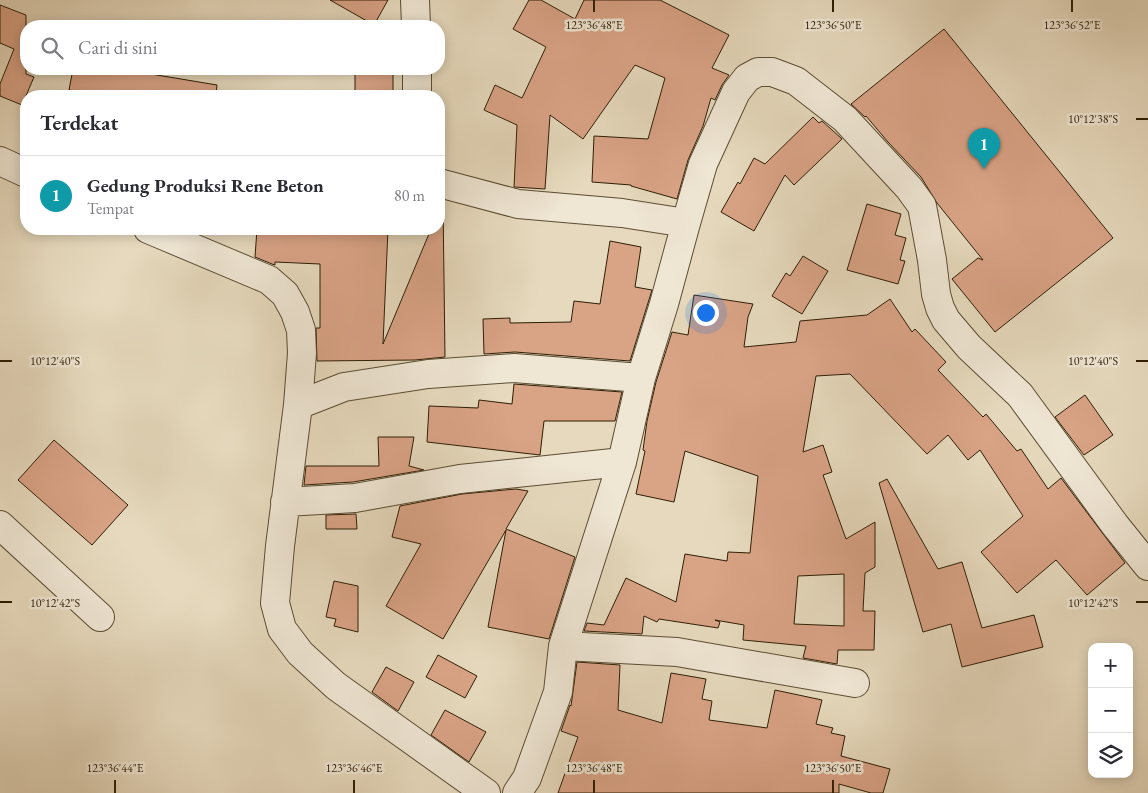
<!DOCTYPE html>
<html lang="id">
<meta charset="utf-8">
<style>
body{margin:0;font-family:"EB Garamond",serif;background:#f7f7f7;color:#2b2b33}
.controls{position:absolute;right:15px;bottom:15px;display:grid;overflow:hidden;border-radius:10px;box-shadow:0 2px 12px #0003}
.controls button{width:45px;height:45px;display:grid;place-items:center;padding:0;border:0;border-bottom:1px solid #e1e1e2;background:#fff;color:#2b2b33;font:25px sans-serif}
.you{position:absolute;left:705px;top:312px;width:18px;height:18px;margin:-12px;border:4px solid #fff;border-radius:50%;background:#1a73e8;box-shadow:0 0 0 8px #1a73e833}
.badge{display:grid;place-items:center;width:32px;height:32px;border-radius:50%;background:#8f2418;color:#fff;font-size:16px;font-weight:700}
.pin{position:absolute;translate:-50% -41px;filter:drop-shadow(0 1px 2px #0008)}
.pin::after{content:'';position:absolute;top:26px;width:18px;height:15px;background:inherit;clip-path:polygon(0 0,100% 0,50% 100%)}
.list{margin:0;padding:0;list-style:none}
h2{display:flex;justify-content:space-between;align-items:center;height:65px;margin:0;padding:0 20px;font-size:21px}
h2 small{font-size:16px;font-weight:400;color:#7c7c81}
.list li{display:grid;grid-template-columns:32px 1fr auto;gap:15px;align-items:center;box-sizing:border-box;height:80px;padding:0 20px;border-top:1px solid #e1e1e2}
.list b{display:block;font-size:19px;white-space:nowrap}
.list p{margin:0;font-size:16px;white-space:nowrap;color:#7c7c81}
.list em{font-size:16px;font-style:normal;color:#7c7c81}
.icon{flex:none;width:28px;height:28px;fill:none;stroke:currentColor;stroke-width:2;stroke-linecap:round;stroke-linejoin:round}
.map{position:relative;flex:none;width:1148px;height:793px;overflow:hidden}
.search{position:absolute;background:#fff;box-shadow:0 2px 12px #0003;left:20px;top:20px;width:425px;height:55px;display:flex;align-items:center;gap:12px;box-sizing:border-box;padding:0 18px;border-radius:20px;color:#7c7c81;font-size:19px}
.panel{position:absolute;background:#fff;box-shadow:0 2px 12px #0003;left:20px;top:90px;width:425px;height:145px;border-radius:20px}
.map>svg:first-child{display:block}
.building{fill:#d9a386;stroke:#2e1e05;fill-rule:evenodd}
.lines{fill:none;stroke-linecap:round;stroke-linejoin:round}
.minor-casing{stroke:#5c4d33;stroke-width:30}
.minor{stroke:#efe6d4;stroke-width:28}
.ticks{fill:none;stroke:#2e1e05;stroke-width:2}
.ticks-label{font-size:12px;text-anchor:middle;fill:#2e1e05;stroke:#efe6d4;stroke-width:5;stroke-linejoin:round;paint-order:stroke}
</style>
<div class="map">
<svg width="1148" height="793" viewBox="0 0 1148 793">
<rect width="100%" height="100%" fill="#e6d9bd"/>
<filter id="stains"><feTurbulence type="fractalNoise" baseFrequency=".004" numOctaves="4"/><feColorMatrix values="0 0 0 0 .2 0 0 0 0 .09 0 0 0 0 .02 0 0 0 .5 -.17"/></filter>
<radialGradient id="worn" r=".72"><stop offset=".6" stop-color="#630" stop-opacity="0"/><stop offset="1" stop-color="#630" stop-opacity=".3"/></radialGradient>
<path class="building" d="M 330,0 L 388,0 L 374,25 Z
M 529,0 L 541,0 L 575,19 L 584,0 L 660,0 L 729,35 L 712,68 L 729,75 L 722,85 L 715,100 L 711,98 L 703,126 L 688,160 L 677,199 L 631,186 L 631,185 L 592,182 L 594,136 L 648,139 L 665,78 L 635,65 L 583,139 L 550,115 L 545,189 L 514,187 L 517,125 L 484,110 L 495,85 L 522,98 L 546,47 L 513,29 Z
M 0,5 L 26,15 L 26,74 L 34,77 L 22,105 L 0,96 L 0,84 L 14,49 L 0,43 Z
M 944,29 L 1113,238 L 995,332 L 952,279 L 978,258 L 983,260 L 937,203 L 921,177 L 888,142 L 866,116 L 865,117 L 851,104 Z
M 73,69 L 152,69 L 151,74 L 217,85 L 216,96 L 100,96 L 69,90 Z
M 355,69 L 393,69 L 393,96 L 355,96 Z
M 813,117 L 819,123 L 822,121 L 842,139 L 794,185 L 785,175 L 754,231 L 721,212 L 738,182 L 740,184 L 754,158 L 765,164 Z
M 443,201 L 445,357 L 415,360 L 317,361 L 316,328 L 320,328 L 320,264 L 275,262 L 275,265 L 272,264 L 255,257 L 257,229 L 388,229 L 383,344 L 431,229 L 439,229 L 439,211 Z
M 867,204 L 901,214 L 895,235 L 906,238 L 900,260 L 905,261 L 898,284 L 847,270 Z
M 610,241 L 641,247 L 635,287 L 652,290 L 630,361 L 515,352 L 484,354 L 483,319 L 510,318 L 510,323 L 571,322 L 574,301 L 600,304 Z
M 803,256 L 828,271 L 802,314 L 772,296 L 786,273 L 790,276 Z
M 694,295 L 753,304 L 748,317 L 744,347 L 796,342 L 800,321 L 867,315 L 890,299 L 912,332 L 915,329 L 946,362 L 938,370 L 983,417 L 986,414 L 1017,451 L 1021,449 L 1048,489 L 1061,478 L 1125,563 L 1087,595 L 1056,560 L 1017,593 L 981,552 L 1023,516 L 980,450 L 968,460 L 948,435 L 927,454 L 850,374 L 816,376 L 803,452 L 823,445 L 832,472 L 823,475 L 846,539 L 875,522 L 875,567 L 865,573 L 863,611 L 875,611 L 874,650 L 838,650 L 837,664 L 803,658 L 806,646 L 743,640 L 744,625 L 715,620 L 720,622 L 718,628 L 659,619 L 657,622 L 644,616 L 642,634 L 584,631 L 587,623 L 604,625 L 626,578 L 676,602 L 685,554 L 727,561 L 728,552 L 750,553 L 758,476 L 685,451 L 674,502 L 636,494 L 645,451 L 643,450 L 647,421 L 656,382 L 672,332 L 688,335 ZM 844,574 L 844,626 L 794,624 L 798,576 Z
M 514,384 L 622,392 L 615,421 L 544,421 L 540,455 L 427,442 L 429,406 L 478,408 L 479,400 L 512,404 Z
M 1085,395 L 1113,435 L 1084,455 L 1055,417 Z
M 378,437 L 414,437 L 409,466 L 424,470 L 353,482 L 304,485 L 306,466 L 379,466 Z
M 54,440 L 128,505 L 92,545 L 18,480 Z
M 887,479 L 938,569 L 962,562 L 982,628 L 1034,615 L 1043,647 L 962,667 L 951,624 L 923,632 L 879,483 Z
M 516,489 L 528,491 L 506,529 L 575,557 L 549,639 L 488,627 L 506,530 L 443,639 L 386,606 L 421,544 L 392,537 L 400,506 L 462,494 Z
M 356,514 L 357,529 L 326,529 L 326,515 Z
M 334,581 L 358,586 L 358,632 L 334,626 L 336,619 L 326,617 Z
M 438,655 L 477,676 L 465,698 L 426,677 Z
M 577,662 L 620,665 L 618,710 L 662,723 L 671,673 L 706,679 L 702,699 L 712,701 L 709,720 L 767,728 L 775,690 L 822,700 L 816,724 L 833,728 L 831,733 L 845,736 L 841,756 L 890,769 L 883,793 L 871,793 L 839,784 L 839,793 L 558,793 L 578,737 L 561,731 L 570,705 L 571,706 Z
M 386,667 L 414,682 L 398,711 L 372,692 Z
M 445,710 L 486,732 L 469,762 L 431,735 Z"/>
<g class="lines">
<g class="minor-casing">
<path id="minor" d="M 415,0 L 416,26
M 417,69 L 417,96
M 0,161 L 26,173
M 439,183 L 518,204 L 622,213 L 686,223 L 664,304 L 641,378 L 622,462 L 563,646 L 558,692 L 527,778 L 517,793
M 686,223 L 703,164 L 736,92 L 747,78 L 758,72 L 772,72 L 796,81 L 845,119 L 909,188 L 922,206 L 932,260 L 936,294 L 940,308 L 946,320 L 969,347 L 1020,395 L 1115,525 L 1148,566
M 148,229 L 269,280 L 285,294 L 295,312 L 301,330 L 302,353 L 298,405
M 285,502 L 355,498 L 460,479 L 622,462
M 0,525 L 100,617
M 563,646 L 677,652 L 855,683
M 486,793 L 336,686 L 300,653 L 282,629 L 275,603 L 280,546 L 298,405 L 344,387 L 428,374 L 514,368 L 641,378"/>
</g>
<use href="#minor" class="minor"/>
</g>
<path class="ticks" d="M 594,0 L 594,12M 833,0 L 833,12M 1072,0 L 1072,12M 1136,119 L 1148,119M 0,361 L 12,361M 1136,361 L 1148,361M 0,602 L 12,602M 1136,602 L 1148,602M 115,780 L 115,793M 354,780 L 354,793M 594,780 L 594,793M 833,780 L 833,793"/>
<g class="ticks-label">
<text x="594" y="29">123°36'48"E</text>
<text x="833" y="29">123°36'50"E</text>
<text x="1072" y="29">123°36'52"E</text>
<text x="1093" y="123">10°12'38"S</text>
<text x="55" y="365">10°12'40"S</text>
<text x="1093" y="365">10°12'40"S</text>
<text x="55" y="607">10°12'42"S</text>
<text x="1093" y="607">10°12'42"S</text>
<text x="115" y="772">123°36'44"E</text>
<text x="354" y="772">123°36'46"E</text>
<text x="594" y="772">123°36'48"E</text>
<text x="833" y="772">123°36'50"E</text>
</g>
<rect width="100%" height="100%" filter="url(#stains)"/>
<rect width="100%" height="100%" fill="url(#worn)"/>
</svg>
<div class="controls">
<button>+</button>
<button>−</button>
<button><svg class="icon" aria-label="layers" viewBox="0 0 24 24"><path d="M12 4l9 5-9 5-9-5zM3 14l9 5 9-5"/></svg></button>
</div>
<div class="you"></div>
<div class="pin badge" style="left:984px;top:169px;background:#0f9aa8">1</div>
<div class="search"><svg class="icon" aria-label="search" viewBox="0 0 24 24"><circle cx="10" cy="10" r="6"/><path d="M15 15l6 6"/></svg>Cari di sini</div>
<section class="panel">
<h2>Terdekat<small></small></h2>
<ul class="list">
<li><span class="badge" style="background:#0f9aa8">1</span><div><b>Gedung Produksi Rene Beton</b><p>Tempat</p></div><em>80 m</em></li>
</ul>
</section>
</div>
